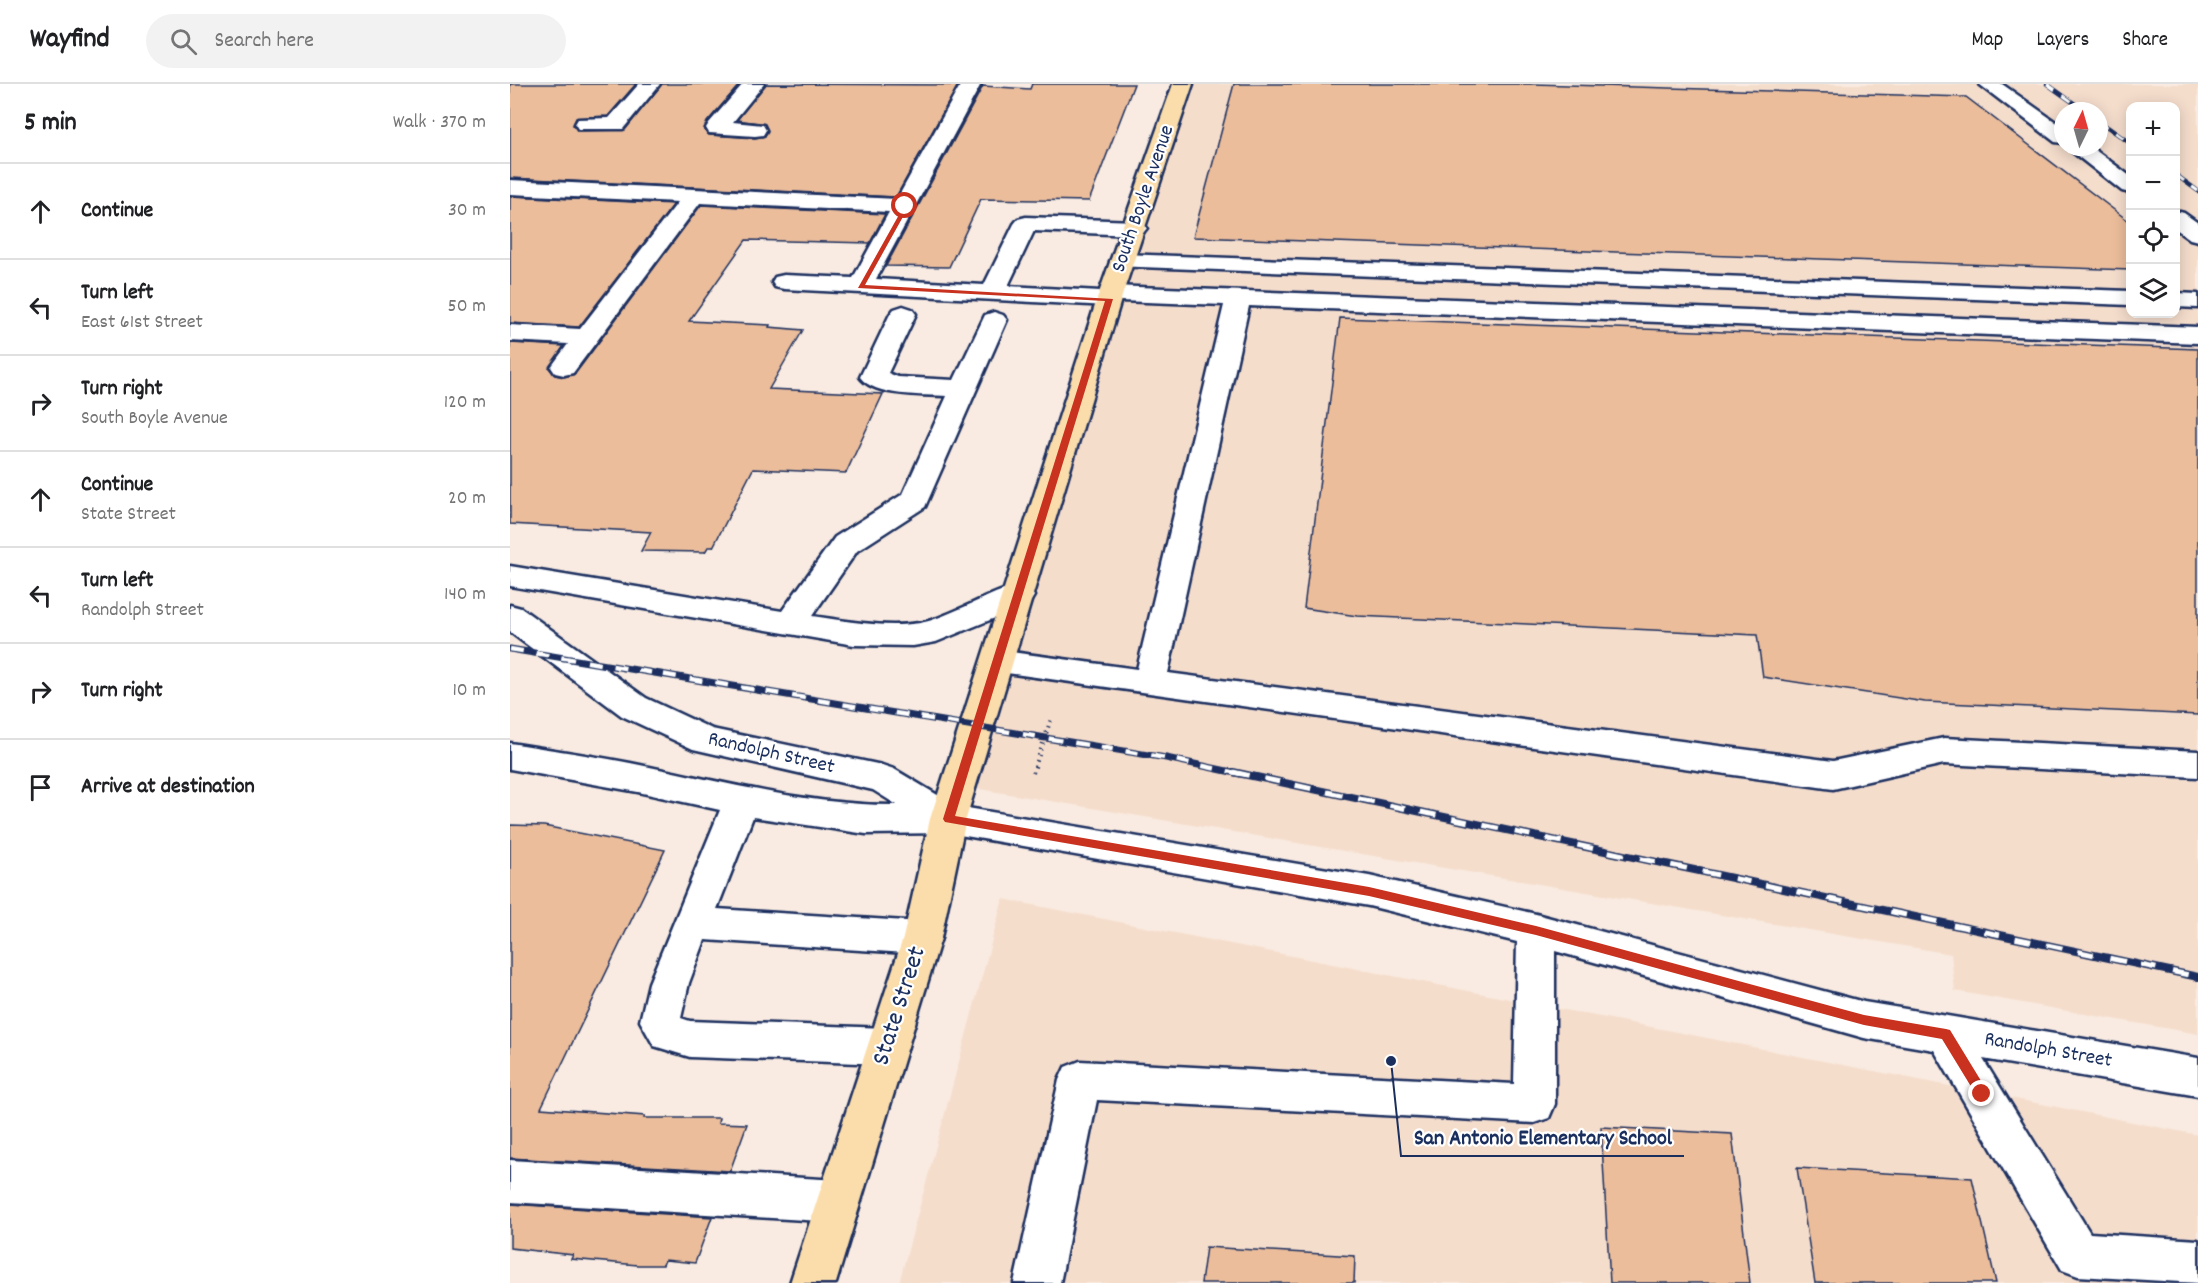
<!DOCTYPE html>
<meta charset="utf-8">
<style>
body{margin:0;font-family:Dekko,sans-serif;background:#f2f2f2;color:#202124}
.controls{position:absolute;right:18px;top:18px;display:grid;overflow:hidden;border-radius:12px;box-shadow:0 3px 15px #0003}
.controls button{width:54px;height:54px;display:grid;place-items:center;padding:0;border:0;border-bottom:2px solid #e0e0e0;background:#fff;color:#202124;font:30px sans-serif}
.compass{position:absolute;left:1544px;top:18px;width:54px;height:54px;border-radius:50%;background:#fff;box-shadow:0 3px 15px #0003;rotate:5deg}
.stop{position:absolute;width:18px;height:18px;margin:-14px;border:4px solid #c8321e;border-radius:50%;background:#fff}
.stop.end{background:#c8321e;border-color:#fff;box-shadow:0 2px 6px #0008}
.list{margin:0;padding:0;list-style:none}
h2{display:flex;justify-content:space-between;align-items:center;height:78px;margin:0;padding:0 24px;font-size:26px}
h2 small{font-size:20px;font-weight:400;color:#757577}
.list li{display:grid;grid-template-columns:39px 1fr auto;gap:18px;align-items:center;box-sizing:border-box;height:96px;padding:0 24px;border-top:2px solid #e0e0e0}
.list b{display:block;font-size:22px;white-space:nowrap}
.list p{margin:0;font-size:20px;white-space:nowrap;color:#757577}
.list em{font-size:20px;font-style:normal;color:#757577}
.icon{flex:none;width:33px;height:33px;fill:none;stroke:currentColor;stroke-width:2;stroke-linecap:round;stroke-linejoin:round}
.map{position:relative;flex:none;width:1688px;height:1199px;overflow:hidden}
header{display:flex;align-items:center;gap:36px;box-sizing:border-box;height:84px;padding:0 30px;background:#fff;border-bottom:2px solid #e0e0e0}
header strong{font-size:28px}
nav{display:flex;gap:33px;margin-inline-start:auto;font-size:21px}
.search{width:420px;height:54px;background:#f2f2f2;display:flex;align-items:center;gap:15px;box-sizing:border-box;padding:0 21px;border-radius:33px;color:#757577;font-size:22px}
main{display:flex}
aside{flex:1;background:#fff}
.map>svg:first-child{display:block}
.built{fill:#f5ddcc;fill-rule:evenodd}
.building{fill:#ebbd9b;stroke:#1b2f5e;stroke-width:1.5}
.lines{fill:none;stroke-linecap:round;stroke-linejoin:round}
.minor-casing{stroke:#1b2f5e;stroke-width:5}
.major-casing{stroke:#1b2f5e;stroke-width:5}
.path{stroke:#1b2f5e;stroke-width:4;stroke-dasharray:1.5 4.5;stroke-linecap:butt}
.minor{fill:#fff;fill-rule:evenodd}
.major{fill:#fbddab;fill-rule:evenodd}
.rail-far2-casing{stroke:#1b2f5e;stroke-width:4.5}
.rail-far1-casing{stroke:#1b2f5e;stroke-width:7}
.rail-casing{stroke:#1b2f5e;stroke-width:8}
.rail-far2{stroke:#fff;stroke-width:3;stroke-dasharray:10;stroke-linecap:butt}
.rail-far1{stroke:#fff;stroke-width:4.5;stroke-dasharray:13;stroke-linecap:butt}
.rail{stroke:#fff;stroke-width:5;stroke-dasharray:16;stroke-linecap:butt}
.route{fill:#c8321e}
.labels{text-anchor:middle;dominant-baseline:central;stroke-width:4.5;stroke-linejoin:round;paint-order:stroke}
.street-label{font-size:21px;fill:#1b2f5e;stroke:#fff}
.near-street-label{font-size:26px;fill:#1b2f5e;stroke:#fff}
.leader{fill:none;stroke:#1b2f5e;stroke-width:2}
.callout-dot{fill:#1b2f5e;stroke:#fff;stroke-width:2}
.callout-label{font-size:22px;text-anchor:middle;font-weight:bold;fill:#1b2f5e;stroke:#fff;stroke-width:4.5;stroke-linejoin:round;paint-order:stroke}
</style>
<header>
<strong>Wayfind</strong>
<div class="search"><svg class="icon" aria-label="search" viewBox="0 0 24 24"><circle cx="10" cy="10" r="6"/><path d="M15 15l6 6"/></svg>Search here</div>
<nav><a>Map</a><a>Layers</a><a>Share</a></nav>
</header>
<main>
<aside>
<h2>5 min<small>Walk · 370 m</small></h2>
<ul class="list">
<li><svg class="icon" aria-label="ahead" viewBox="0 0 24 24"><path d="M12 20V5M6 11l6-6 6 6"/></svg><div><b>Continue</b></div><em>30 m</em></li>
<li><svg class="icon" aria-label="left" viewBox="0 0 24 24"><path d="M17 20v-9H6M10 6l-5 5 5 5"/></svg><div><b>Turn left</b><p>East 61st Street</p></div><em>50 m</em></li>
<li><svg class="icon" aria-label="right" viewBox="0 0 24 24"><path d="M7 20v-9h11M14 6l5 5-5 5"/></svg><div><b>Turn right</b><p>South Boyle Avenue</p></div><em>120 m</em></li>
<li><svg class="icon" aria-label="ahead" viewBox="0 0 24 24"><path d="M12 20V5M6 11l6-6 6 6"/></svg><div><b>Continue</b><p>State Street</p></div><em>20 m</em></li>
<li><svg class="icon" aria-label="left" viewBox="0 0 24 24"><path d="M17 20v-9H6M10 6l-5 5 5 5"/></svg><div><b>Turn left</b><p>Randolph Street</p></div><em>140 m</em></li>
<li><svg class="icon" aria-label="right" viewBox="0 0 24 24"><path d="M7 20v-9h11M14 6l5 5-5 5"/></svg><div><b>Turn right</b></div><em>10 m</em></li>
<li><svg class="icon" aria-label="arrive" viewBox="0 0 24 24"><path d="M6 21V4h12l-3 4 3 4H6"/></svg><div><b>Arrive at destination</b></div></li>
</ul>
</aside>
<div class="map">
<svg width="1688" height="1199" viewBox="0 0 1688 1199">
<rect width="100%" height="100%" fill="#f9ebe1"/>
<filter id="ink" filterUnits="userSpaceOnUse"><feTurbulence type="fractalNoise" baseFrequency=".0167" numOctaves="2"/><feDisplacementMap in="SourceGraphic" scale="12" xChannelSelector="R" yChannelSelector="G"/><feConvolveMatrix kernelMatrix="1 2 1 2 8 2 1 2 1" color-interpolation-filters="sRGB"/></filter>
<g filter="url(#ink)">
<path class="built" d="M 670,0 L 1688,0 L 1688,950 L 1445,907 L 1441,870 L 440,700 ZM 1620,22 L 1666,22 L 1666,230 L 1620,230 ZM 1553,27 L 1589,27 L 1589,63 L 1553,63 Z
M 493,815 L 1688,1051 L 1688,1199 L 389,1199 Z"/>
<path class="building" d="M 0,0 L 126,0 L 98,32 L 66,34 L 63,41 L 68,47 L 115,46 L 152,0 L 230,0 L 197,38 L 194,45 L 199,51 L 245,54 L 255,52 L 258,47 L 255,40 L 227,36 L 256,0 L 448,1 L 386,113 L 0,94 Z
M 522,0 L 624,0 L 579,117 L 471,115 L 439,183 L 376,182 L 473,2 L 520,5 Z
M 724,0 L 1024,0 L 1456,13 L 1620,138 L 1620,186 L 683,153 Z
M 0,112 L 164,120 L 69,243 L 0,239 Z
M 191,121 L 375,130 L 360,159 L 236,156 L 179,237 L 260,241 L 259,243 L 293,246 L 259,305 L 373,310 L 336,389 L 243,385 L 203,463 L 198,463 L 195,468 L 131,467 L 141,448 L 0,440 L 0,259 L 54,262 L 39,284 L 45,291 L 54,293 L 65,290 Z
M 830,234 L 1688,265 L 1688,631 L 1415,618 L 1253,593 L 1247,551 L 847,532 L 794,524 Z
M 0,741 L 34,742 L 155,766 L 31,1024 L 135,1032 L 134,1034 L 209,1034 L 208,1039 L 237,1040 L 220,1087 L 0,1074 Z
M 1091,1043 L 1222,1050 L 1240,1199 L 1100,1199 Z
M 1287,1084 L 1462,1094 L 1486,1199 L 1305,1199 Z
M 0,1120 L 202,1133 L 185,1179 L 155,1176 L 153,1181 L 128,1181 L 61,1175 L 63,1171 L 0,1164 Z
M 696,1163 L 845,1172 L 844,1199 L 691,1199 Z"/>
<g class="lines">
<g class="minor-casing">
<path id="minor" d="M 129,0 L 150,0 L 113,45 L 68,45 L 65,40 L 68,35 L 99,34 Z
M 233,0 L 254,0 L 223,38 L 253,41 L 256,46 L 253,51 L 245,52 L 199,49 L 196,44 L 199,39 Z
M 451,0 L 471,0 L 366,195 L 474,201 L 504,140 L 508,135 L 516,133 L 625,137 L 633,139 L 637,144 L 633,149 L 625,151 L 524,147 L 498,202 L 590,207 L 601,202 L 1688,243 L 1688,259 L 739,222 L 658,589 L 1323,677 L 1434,654 L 1688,667 L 1688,693 L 1434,680 L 1323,705 L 475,586 L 471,578 L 475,570 L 487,566 L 627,585 L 714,221 L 610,217 L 599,222 L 274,205 L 265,203 L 262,198 L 265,193 L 274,191 L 343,194 L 379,128 L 190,119 L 63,289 L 54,291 L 45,289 L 41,283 L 58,260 L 0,257 L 0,241 L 70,245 L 168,118 L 0,110 L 0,96 L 387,115 Z
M 1469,0 L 1492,0 L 1553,43 L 1553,59 L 1545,58 Z
M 1556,63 L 1581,63 L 1620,92 L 1620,109 L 1612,107 Z
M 1666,127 L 1674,129 L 1688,139 L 1688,157 L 1680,155 L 1666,145 Z
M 612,170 L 1620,207 L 1620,221 L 603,182 L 600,177 L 603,172 Z
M 1666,209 L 1688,210 L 1688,224 L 1666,223 Z
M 393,222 L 402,225 L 406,230 L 378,289 L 388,293 L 444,296 L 475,231 L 484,228 L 493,231 L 497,236 L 415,423 L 347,467 L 302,532 C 336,537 388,547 422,536 C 451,526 478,510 508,501 L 519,504 L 524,512 L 519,520 L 426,558 L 403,562 L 344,561 L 0,502 L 0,482 L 272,527 L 325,453 L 393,410 L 437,312 C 414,311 364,313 350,293 L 380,230 L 384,225 Z
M 0,521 L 11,524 L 136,614 L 202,645 L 372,681 L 384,685 L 446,722 L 859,792 L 1026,830 L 1354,918 L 1688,974 L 1688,1012 L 1473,975 L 1580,1149 L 1688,1156 L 1688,1199 L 1568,1192 L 1552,1186 L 1424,966 L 1354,954 L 1045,867 L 1045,1020 L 1039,1034 L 1024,1039 L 587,1016 L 550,1199 L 504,1199 L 549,996 L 555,983 L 570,977 L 1004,1000 L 1007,858 L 859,822 L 438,749 L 356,750 L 243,733 L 207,825 L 412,838 L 426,842 L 431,854 L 426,866 L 412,870 L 195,856 L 179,899 L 171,934 L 180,937 L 377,944 L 391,949 L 397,962 L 391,975 L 377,980 L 180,973 L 144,962 L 130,937 L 139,899 L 210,726 L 128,708 L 0,685 L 0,659 C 43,666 87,672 130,681 C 214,698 301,722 387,721 L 363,706 L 183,665 L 112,632 L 0,548 Z
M 0,1076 L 328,1096 L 344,1102 L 350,1117 L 344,1132 L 328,1138 L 0,1118 Z"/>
</g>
<g class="major-casing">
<path id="major" d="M 663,0 L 683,0 L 613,209 L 456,735 L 431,854 L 326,1199 L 280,1199 L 393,854 L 420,735 L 589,209 Z"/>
</g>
<path class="path" d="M 523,689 L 541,635"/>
<use href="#minor" class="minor"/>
<use href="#major" class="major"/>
<g class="rail-far2-casing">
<path id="rail-far2" d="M 1537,0 L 1575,27
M 1589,37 L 1620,59
M 1666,91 L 1688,107"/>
</g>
<g class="rail-far1-casing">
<path id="rail-far1" d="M 0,565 L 656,674 L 731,690"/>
</g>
<g class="rail-casing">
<path id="rail" d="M 723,688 L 1688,893"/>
</g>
<use href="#rail-far2" class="rail-far2"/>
<use href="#rail-far1" class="rail-far1"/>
<use href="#rail" class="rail"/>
</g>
</g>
<path class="route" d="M 395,120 L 399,122 L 355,201 L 603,215 L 445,732 L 859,803 L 1026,842 L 1354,931 L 1436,945 L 1440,946 L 1476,1005 L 1476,1014 L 1468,1014 L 1432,955 L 1354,941 L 1026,851 L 859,812 L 435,738 L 433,735 L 595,217 L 348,204 Z"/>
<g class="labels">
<g class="street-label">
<text transform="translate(634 115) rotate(-71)">South Boyle Avenue</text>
<text transform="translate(261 670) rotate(13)">Randolph Street</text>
<text transform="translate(1538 967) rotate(10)">Randolph Street</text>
</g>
<g class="near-street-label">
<text transform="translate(390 922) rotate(-72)">State Street</text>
</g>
</g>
<path class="leader" d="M881 977L891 1072H1174"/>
<circle class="callout-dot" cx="881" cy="977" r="6"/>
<g class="callout-label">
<text x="1033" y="1060">San Antonio Elementary School</text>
</g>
</svg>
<div class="controls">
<button>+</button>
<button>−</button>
<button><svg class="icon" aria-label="locate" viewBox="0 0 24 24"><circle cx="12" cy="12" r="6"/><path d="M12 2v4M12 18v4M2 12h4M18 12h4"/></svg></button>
<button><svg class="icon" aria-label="layers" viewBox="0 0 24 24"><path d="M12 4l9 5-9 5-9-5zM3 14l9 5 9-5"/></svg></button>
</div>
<svg class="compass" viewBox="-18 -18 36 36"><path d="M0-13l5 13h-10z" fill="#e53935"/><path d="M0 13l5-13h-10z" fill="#757577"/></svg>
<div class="stop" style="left:395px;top:122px"></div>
<div class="stop end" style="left:1472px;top:1010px"></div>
</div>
</main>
